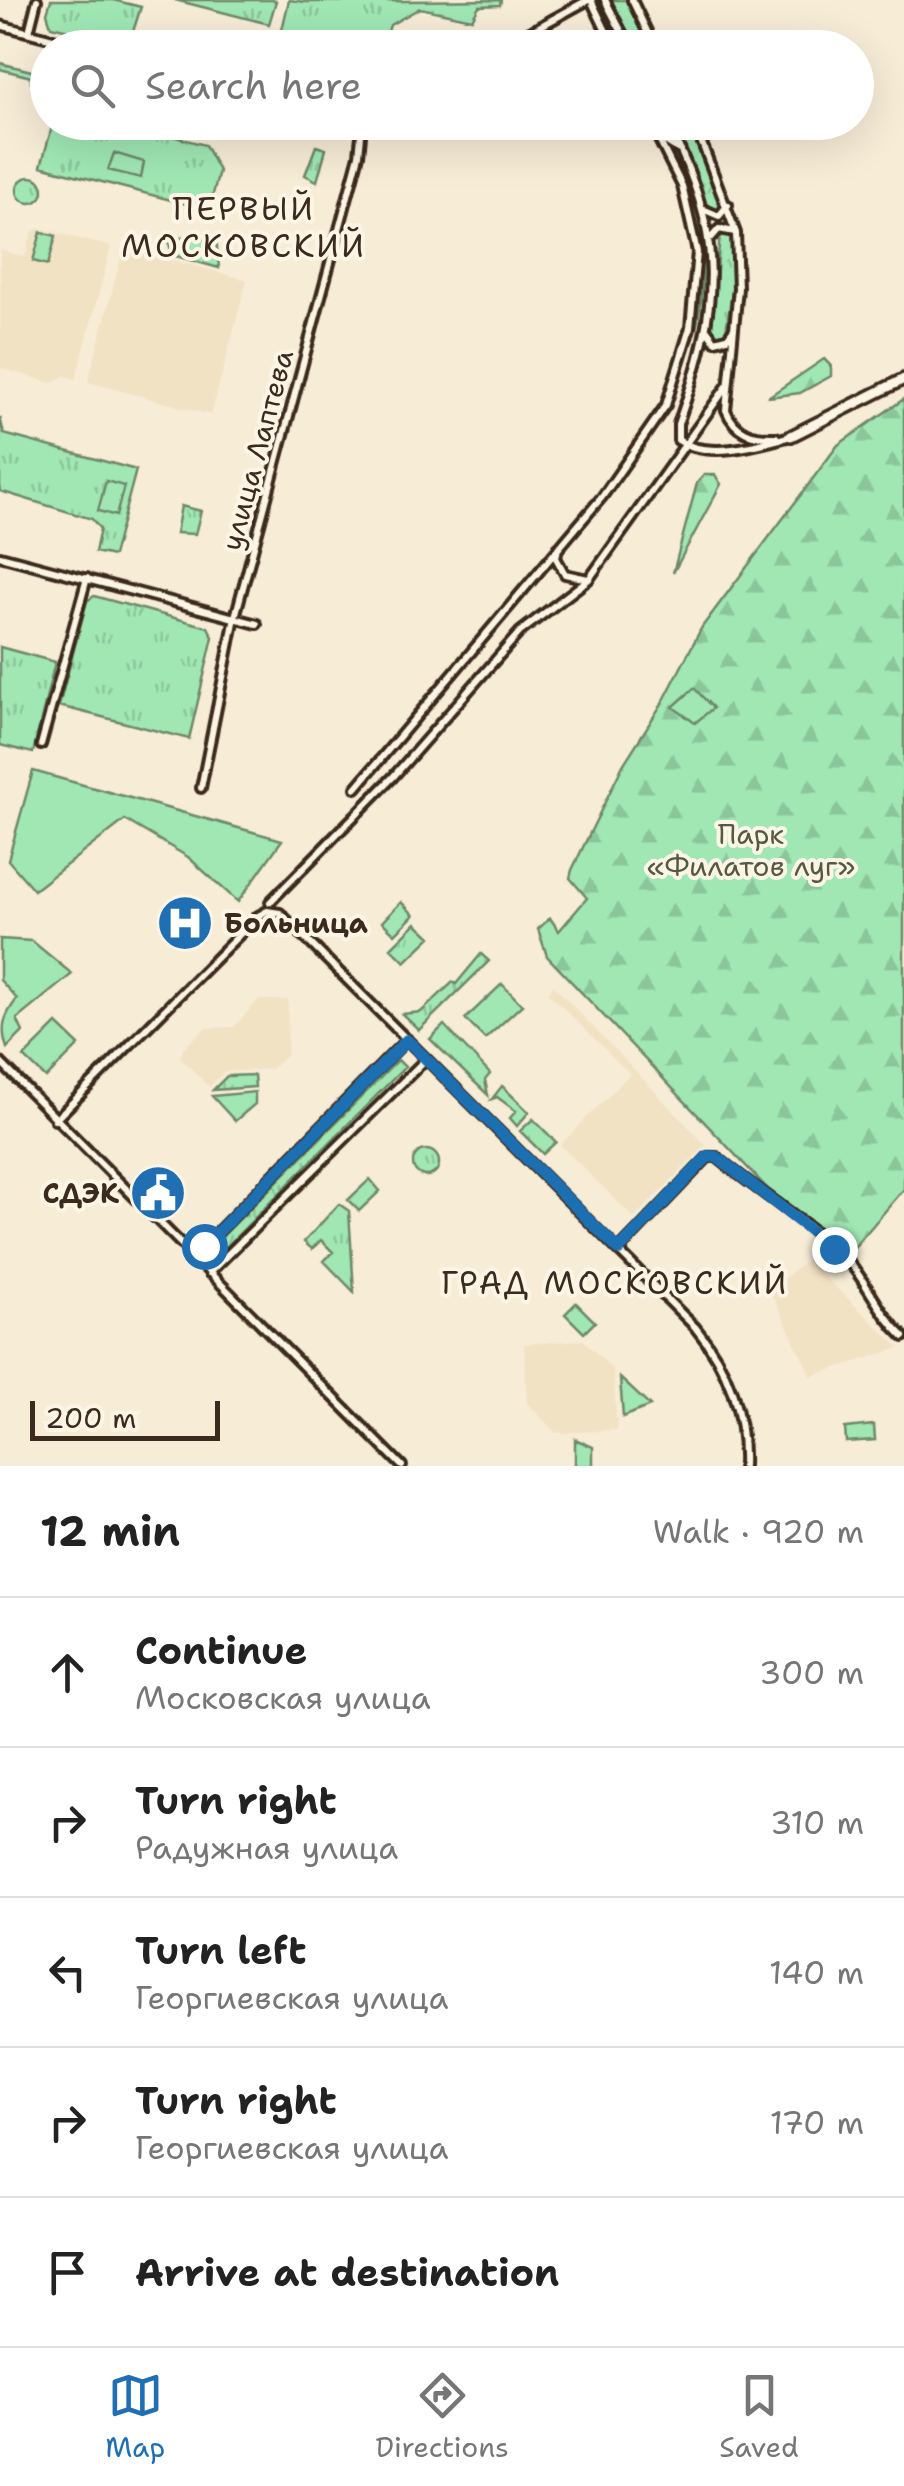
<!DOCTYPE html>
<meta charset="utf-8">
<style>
body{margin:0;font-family:"Shantell Sans",sans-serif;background:#f6f6f6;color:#222}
.scale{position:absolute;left:30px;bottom:25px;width:190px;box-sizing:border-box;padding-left:10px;border:5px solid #3b2a1e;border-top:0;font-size:28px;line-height:35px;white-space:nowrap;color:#3b2a1e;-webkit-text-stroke:8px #fcf5e5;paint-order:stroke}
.stop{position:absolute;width:30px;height:30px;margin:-22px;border:8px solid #1f6fb2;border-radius:50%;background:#fff}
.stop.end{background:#1f6fb2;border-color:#fff;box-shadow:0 2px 10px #0008}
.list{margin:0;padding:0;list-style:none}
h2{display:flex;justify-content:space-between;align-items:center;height:130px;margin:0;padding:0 40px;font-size:42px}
h2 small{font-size:32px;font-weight:400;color:#767676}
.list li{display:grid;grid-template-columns:65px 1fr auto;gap:30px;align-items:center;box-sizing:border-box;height:150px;padding:0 40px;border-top:2px solid #e0e0e0}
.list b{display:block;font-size:38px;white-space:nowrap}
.list p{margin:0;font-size:32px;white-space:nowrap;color:#767676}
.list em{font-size:32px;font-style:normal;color:#767676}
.icon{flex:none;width:55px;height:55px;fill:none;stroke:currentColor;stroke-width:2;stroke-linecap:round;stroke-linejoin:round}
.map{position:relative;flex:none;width:904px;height:1466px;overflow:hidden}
.search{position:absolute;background:#fff;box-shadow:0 10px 40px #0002;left:30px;right:30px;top:30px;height:110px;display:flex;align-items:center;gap:25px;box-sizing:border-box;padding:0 35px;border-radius:55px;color:#767676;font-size:38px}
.sheet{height:880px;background:#fff}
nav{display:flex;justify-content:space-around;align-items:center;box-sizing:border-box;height:140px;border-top:2px solid #e0e0e0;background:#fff;font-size:28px;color:#767676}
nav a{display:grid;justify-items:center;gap:5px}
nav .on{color:#1f6fb2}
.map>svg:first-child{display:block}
.built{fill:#f2e2c4}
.grass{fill:url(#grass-tufts);stroke:#6e8869;stroke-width:2.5}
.forest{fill:url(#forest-firs);stroke:#6e8869;stroke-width:2.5}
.garden{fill:#a0e7b4;stroke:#6e8869;stroke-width:2.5}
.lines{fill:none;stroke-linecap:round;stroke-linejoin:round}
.street-casing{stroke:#3b2a1e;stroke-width:14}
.secondary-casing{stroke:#3b2a1e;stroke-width:16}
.street{stroke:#fcf5e5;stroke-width:6}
.secondary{stroke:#fcf5e5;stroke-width:9}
.route{stroke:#1f6fb2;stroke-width:12}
.labels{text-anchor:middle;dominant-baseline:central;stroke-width:8;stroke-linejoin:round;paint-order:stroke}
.street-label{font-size:28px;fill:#3b2a1e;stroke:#fcf5e5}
.park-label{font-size:28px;fill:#545944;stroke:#fcf5e5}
.poi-label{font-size:28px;font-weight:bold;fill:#3b2a1e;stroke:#fcf5e5;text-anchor:start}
.quarter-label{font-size:32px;letter-spacing:2.5px;fill:#3b2a1e;stroke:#fcf5e5}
</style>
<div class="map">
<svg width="904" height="1466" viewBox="0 0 904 1466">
<defs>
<pattern id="grass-tufts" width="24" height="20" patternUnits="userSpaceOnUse" patternTransform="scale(2.5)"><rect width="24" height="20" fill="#a0e7b4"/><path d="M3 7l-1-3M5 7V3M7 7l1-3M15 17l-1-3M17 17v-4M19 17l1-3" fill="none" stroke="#8bc69a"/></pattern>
<pattern id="forest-firs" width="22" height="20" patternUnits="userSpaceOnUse" patternTransform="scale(2.5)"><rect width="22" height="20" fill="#a0e7b4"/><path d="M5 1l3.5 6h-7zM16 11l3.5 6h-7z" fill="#8bc69a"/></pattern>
</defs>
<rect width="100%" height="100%" fill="#f7ecd6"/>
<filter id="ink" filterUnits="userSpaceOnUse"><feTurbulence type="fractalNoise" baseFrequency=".01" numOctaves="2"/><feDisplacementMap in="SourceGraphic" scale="20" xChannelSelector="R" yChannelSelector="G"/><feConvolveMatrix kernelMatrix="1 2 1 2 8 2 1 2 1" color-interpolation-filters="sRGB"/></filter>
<g filter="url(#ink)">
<path class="built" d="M 39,228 L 111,247 L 76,379 L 64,376 L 52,383 L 0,368 L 0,250 L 25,257 L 32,232 Z
M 124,247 L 247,280 L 211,415 L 88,382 Z
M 553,985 L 706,1145 L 634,1218 L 560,1145 L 630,1074 L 548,993 Z
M 258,1000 L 288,1000 L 287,1055 L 271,1069 L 224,1072 L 209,1087 L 180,1057 L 184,1048 L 205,1028 L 234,1027 Z
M 807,1260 L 900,1348 L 811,1376 L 770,1290 Z
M 583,1340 L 613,1370 L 617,1430 L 556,1433 L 527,1403 L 524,1344 Z"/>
<path class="grass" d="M 51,0 L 113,0 L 141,7 L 129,44 L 51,26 L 47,13 Z
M 175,0 L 272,0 L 276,1 L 269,24 Z
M 289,0 L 306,2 L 501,0 L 500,5 L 479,6 L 472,19 L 420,8 L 390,25 L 383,48 L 355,47 L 282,30 Z
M 610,0 L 626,0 L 650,47 L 634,47 Z
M 0,63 L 43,74 L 47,70 L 47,81 L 41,85 L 31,82 L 31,77 L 0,69 Z
M 121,122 L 205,145 L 219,171 L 209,210 L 41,166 L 53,123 Z
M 671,123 L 688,123 L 723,204 L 718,211 L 708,209 Z
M 316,146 L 326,149 L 317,181 L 305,175 Z
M 672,155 C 716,172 705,291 696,329 L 700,284 L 697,225 Z
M17 190a13 13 0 1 1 26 0a13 13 0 1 1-26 0Z
M 193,232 L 201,235 L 200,240 L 216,236 L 219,268 L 172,255 L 169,243 Z
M 720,234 L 731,236 L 733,286 L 726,331 L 717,336 L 712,328 Z
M 0,417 L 4,434 L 136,470 L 113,556 L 95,552 L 100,529 L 92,519 L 0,491 Z
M 181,506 L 201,511 L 195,534 L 176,533 Z
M 94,596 L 208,627 L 213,637 L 189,739 L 59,706 L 87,601 Z
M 0,647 L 55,662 L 33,753 L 0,745 Z
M 416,923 L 431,937 L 405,962 L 391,948 Z
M 481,954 L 489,961 L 419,1030 L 402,1014 L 421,1012 L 453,982 L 456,984 Z
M 444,1025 L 490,1074 L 485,1080 L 488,1095 L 430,1039 Z
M 398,1060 L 405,1067 L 218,1255 L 211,1248 Z
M 254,1075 L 255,1087 L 213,1090 L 227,1076 Z
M 502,1086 L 529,1112 L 517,1126 L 510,1118 L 516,1111 L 497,1097 L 492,1099 Z
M 255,1092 L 255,1104 L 235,1121 L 212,1096 Z
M 533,1119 L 556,1142 L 543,1154 L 520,1131 Z
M413 1163a13 13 0 1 1 26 0a13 13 0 1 1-26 0Z
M 370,1179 L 380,1191 L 359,1211 L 348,1200 Z
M 339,1204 L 349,1211 L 354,1292 L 324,1261 L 333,1252 L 321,1240 L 312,1249 L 304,1242 Z
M 620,1378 L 650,1406 L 623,1417 Z
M 575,1439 L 593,1447 L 593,1466 L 575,1466 Z"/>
<path class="forest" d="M 824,359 L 831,366 L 831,376 L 800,393 L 768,397 Z
M 904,399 L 904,1189 L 850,1252 L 783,1205 L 547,956 L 538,929 L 550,918 L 559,931 L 587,898 L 570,878 L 572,870 L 623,765 L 663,702 L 702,627 L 838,445 Z
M 704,475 L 715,475 L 721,484 L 673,573 L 697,483 Z"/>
<path class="garden" d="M 114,153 L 144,162 L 141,178 L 108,170 Z
M 41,232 L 56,236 L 48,265 L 33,261 Z
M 106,481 L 124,486 L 116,516 L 98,511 Z
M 694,688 L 713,708 L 695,723 L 673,707 Z
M 33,771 L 282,840 L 238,902 L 188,857 L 125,820 L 34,890 L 8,860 Z
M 401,902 L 414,915 L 395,934 L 382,922 Z
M 0,939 L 32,941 L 72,974 L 17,1019 L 23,1032 L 7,1048 C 0,1028 4,1016 17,999 L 0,980 Z
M 502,984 L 522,1005 L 485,1039 L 465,1019 Z
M 57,1024 L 79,1045 L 46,1078 L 24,1057 Z
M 576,1303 L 595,1322 L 584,1333 L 565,1314 Z
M 874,1425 L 875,1440 L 846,1442 L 845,1428 Z"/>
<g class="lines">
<g class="street-casing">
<path id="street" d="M 591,0 L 614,48
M 605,0 L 630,48
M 632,0 L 655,48
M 0,25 L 87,48
M 29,32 L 37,0
M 501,48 L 588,0
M 667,122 C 726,239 721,302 678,424 L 678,440 C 707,460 759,445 791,436
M 694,122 L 736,233 L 738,288 L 726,410 C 735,433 753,438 776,437
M 660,138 L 681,151
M 705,210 L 719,216 L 728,205
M 712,237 L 719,229 L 735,232
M 707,330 L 715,341 L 727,338 L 733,330
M 558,548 L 556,558 L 565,574 L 588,579
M 0,556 L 257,624
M 41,745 L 87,578
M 201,788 L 235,617 L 359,155 L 362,126
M 356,788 L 602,497 L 666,405 L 690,328 L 697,252 L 682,186 L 650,122
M 270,902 L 393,777 L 520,632 L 589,579 L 727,386
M 0,1062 L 402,1466
M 55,1120 L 258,916 L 267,911 L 280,913 L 695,1327 C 728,1367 745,1415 743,1466
M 619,1250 L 708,1157 L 717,1157 C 755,1190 824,1232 853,1267 C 872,1292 880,1314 904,1337
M 193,1257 L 407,1039
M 209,1273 L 426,1059"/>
</g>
<g class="secondary-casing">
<path id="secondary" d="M 791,436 L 904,379"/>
</g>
<use href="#street" class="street"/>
<use href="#secondary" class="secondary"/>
</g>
</g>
<g class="lines" filter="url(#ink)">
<path class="route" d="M 204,1246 L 407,1040 L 619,1250 L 708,1156 L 717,1157 L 834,1249"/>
</g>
<defs>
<g id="hospital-disc" transform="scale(2.875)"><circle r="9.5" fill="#1f6fb2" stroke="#fcf5e5"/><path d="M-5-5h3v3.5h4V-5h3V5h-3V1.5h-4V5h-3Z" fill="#fff"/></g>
<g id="civic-disc" transform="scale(2.875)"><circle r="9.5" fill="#1f6fb2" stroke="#fcf5e5"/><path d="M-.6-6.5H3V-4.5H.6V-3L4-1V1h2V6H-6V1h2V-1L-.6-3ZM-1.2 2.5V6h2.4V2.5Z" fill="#fff"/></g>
</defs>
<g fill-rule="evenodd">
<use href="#hospital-disc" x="185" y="923"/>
<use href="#civic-disc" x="158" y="1193"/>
</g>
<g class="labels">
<g class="street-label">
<text transform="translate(257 450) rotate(-75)">улица Лаптева</text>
</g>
<g class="park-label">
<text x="751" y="834">Парк<tspan x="751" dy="32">«Филатов луг»</tspan></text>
</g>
<g class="poi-label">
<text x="224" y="923">Больница</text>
<text x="119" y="1193" text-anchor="end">СДЭК</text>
</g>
<g class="quarter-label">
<text x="244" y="208">ПЕРВЫЙ<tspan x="244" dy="37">МОСКОВСКИЙ</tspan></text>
<text x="615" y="1282">ГРАД МОСКОВСКИЙ</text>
</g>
</g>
</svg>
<div class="scale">200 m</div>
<div class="stop" style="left:204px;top:1246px"></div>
<div class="stop end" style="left:834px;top:1249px"></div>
<div class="search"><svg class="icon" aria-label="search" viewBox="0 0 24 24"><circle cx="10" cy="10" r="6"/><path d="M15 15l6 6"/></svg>Search here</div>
</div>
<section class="sheet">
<h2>12 min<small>Walk · 920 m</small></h2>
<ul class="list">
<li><svg class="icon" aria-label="ahead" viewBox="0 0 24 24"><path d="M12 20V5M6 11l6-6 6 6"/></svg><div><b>Continue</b><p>Московская улица</p></div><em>300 m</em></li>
<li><svg class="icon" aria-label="right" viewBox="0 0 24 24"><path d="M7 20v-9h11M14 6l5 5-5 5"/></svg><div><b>Turn right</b><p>Радужная улица</p></div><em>310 m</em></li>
<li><svg class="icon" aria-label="left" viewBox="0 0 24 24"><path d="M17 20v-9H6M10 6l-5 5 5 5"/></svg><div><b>Turn left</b><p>Георгиевская улица</p></div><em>140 m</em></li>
<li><svg class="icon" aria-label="right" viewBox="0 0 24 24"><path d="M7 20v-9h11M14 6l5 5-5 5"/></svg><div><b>Turn right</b><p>Георгиевская улица</p></div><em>170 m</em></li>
<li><svg class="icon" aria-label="arrive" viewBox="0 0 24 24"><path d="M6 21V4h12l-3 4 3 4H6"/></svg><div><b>Arrive at destination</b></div></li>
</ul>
</section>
<nav>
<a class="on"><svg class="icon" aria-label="map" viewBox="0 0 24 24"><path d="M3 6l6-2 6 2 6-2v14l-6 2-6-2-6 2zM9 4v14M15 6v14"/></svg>Map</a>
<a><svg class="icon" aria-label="directions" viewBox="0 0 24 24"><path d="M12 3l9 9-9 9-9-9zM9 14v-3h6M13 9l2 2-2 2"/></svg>Directions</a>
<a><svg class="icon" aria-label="saved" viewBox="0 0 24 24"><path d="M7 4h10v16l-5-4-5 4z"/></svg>Saved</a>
</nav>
